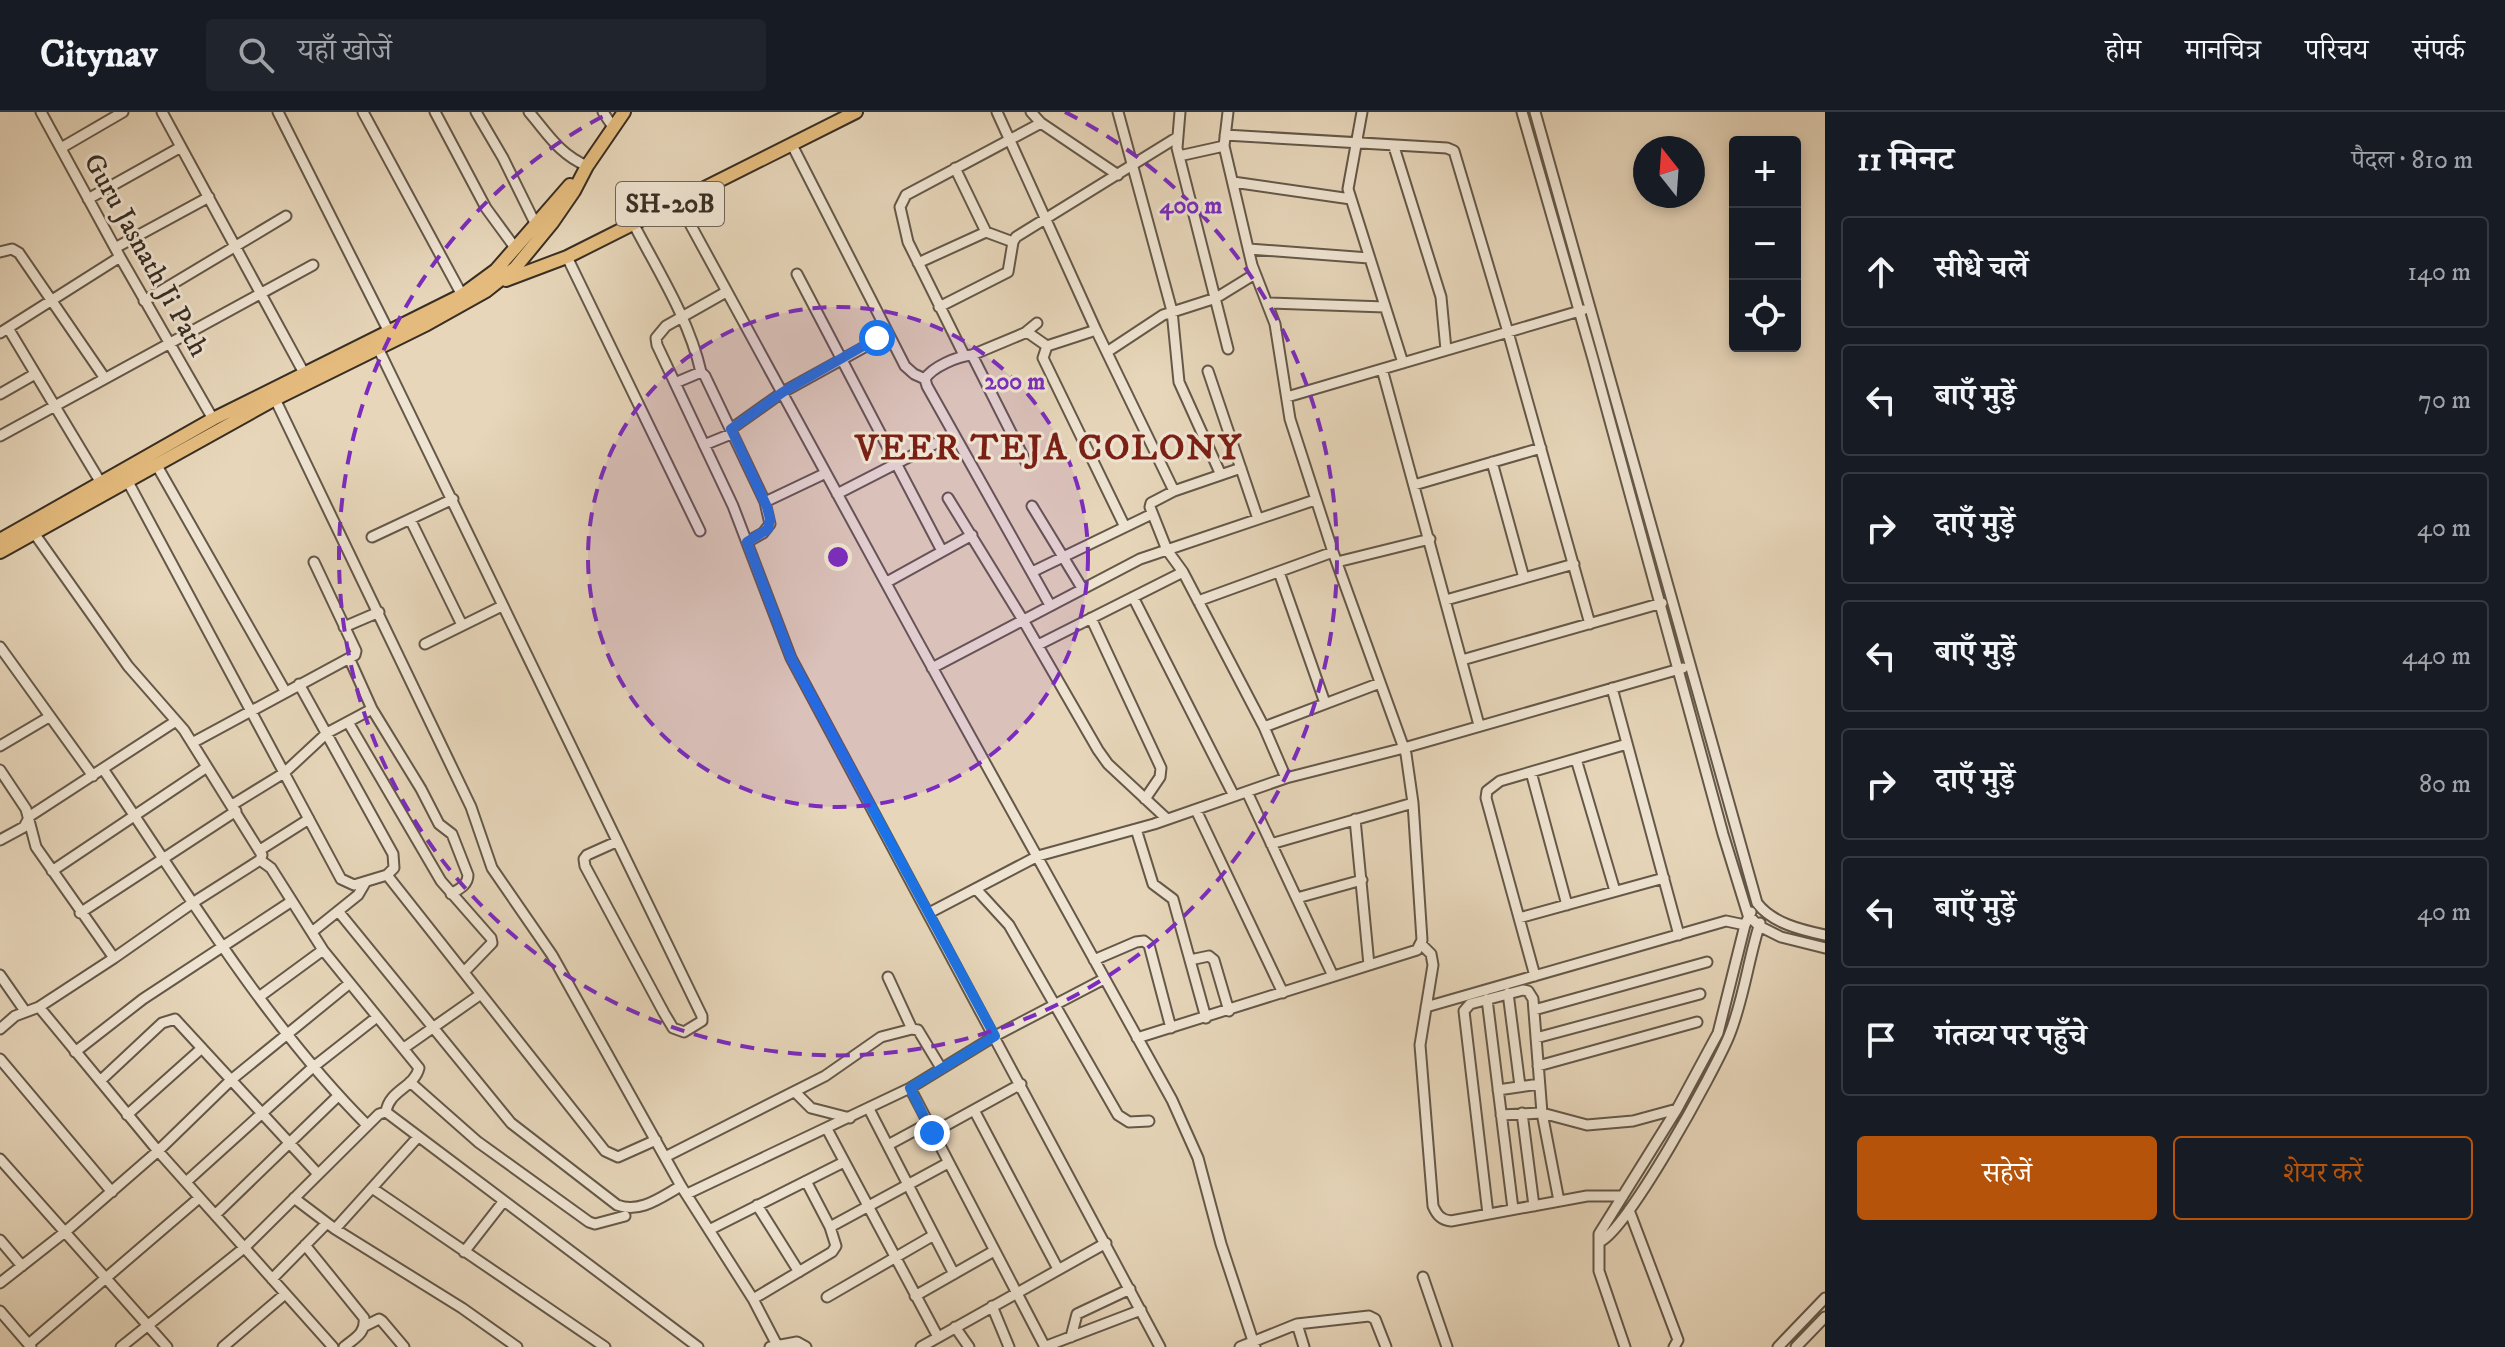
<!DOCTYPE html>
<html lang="hi">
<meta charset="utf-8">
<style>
body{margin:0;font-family:"IM FELL DW Pica","Noto Serif Devanagari",serif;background:#20242c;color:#f1f3f6}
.controls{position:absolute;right:24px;top:24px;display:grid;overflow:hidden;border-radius:8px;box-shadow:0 4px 12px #0003}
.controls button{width:72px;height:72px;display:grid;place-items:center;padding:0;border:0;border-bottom:2px solid #363941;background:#171b24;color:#f1f3f6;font:40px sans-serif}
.compass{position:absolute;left:1633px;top:24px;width:72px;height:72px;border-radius:50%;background:#171b24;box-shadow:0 4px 12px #0003;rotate:343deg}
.stop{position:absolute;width:24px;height:24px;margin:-18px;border:6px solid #1a73e8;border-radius:50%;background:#fff}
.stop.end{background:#1a73e8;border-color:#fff;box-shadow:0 2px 8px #0008}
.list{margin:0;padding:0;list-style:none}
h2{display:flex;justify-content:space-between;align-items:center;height:104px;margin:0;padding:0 32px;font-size:34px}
h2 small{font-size:26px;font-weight:400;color:#9ea1a6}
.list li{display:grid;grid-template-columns:52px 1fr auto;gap:24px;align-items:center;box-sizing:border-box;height:112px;margin:0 16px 16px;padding:0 16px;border:2px solid #363941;border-radius:8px}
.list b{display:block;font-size:30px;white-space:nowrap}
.list em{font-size:26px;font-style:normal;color:#9ea1a6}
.actions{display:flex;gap:16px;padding:24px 32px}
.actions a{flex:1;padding:18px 0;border:2px solid #b45309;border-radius:8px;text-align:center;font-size:28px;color:#b45309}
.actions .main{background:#b45309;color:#fff}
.icon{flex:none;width:44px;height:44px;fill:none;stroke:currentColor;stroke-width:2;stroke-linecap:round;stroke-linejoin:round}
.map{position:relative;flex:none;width:1825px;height:1235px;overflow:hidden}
header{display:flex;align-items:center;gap:48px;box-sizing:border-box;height:112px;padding:0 40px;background:#171b24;border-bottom:2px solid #363941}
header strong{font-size:38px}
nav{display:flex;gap:44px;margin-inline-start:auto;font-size:28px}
.search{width:560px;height:72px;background:#20242c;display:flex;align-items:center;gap:20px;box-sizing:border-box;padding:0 28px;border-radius:8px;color:#9ea1a6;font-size:30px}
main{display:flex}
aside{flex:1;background:#171b24}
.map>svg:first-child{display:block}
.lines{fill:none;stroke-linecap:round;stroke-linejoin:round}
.minor-casing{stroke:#645849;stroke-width:13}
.major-casing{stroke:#382e23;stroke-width:16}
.minor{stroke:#efe4d2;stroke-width:9}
.major{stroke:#e4bb7d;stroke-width:12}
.route{stroke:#1a73e8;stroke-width:10}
.ring{fill:none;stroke:#7b2cbf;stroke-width:4;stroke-dasharray:14 10}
.labels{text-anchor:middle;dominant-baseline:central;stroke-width:6;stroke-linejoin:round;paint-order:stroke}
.shield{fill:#efe4d2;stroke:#6f6558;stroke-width:2}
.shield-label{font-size:26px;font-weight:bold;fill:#382e23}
.street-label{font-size:28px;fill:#382e23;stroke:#efe4d2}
.district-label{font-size:36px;font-weight:bold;letter-spacing:2px;fill:#7a1f14;stroke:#efe4d2}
.centre{fill:#7b2cbf;stroke:#efe4d2;stroke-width:4}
.ring-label{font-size:24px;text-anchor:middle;font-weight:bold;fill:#7b2cbf;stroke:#efe4d2;stroke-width:6;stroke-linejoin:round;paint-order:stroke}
</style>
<header>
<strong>Citynav</strong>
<div class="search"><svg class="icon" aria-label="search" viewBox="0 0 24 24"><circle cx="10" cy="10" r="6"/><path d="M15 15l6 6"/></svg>यहाँ खोजें</div>
<nav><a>होम</a><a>मानचित्र</a><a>परिचय</a><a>संपर्क</a></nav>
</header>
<main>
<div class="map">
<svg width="1825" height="1235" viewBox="0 0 1825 1235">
<rect width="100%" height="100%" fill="#e7d6ba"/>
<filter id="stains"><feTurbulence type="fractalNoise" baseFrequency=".0025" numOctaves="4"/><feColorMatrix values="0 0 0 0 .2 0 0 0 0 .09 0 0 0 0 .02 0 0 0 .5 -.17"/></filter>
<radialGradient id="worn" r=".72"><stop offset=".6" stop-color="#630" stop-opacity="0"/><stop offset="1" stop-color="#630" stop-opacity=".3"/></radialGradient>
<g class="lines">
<g class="minor-casing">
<path id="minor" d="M 41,0 L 120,145 L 213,307
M 162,0 L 304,261
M 278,0 L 389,220
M 363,0 L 462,183
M 435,0 L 486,96 L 516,137
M 476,0 L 503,46 L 536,113
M 529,0 C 548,22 559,42 587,54
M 603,0 L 613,15
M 997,0 L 1096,218 L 1174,379
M 1031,0 L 1041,11 L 1118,63
M 1118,0 L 1172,199 L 1179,270 L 1221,363
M 1180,0 L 1177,36 L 1228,237
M 1362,0 L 1348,77 L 1403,251
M 1522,0 L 1593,247 L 1723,722 L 1748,803 L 1759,814 L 1781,825 L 1825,836
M 1535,0 L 1757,791 C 1772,811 1801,818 1825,823
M 1225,23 L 1447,36 L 1454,39 L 1508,220 L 1590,512
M 792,33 L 905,254 L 914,262 L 925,267
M 1394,35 L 1441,185 L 1446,238
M 61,36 L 123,0
M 1179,44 L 1224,34
M 955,56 L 986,120
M 1233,70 L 1351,87
M 88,87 L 181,35
M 677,88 L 917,528 L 1172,988 L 1198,1046 L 1221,1132 L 1255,1235
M 633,111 C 658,159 689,207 701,260
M 115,136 L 209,85
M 1249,137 L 1369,146
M 0,140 L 12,137 L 19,141 L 104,265
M 567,145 L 700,419
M 918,151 L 986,120 L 1013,130
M 797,162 L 942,439
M 726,180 L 666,214 L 656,226 L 657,233 L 733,394 L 791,546 L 1160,1235
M 144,189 L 286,104
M 1267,191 L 1385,195
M 939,195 L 1008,160 L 1013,130 L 1016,125 L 1176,26
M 8,216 L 101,371
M 1096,218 L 1047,234 L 1043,246 L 1125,415
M 1026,220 L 1037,211
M 0,221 L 120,145
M 378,236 L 702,904 L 702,909 L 684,920 L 673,916 L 664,901 L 585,754 L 584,747 L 587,743 L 616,730
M 1107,240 L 1163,203 L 1216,186 L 1255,162
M 964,243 L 908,130 L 900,95 L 906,83 L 1041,11
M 972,243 L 1027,220 L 1047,234
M 1382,257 L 1479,613
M 1208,259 L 1258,407
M 675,271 L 701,260 L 705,264 L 765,390 L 770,412 L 763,421 L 747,430
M 0,282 L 35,262
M 1287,285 L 1583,198
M 275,287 L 471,695 L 492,756 L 552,843 L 681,1074 L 753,1187 L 777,1233
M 0,324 L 313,153
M 704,333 L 731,322 L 731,317 L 783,280 L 888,222
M 1492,350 L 1524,466
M 156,352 L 285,579
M 1027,352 L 972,243 C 958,244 932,255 925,267 L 927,274 L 1050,493
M 1241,356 L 1174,379 L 1151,391 L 1150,395 L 1167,438 L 1183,460 L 1264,615 L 1286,666
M 127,368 L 341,767 L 354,773 L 387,763 L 394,756 L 393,742 L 299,572
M 1414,373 L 1541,336
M 837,382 L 954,322
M 948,386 L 1023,508 L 1098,638 L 1108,652 L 1167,707
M 765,390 L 826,361
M 1032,394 L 1082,476
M 410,407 L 462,513
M 34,421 L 128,554 L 184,618 L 262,743 L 260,748 L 194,790 L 114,846
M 372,425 L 453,387
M 1337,450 L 1430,427
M 1032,460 L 1152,402
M 1279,460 L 1325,591
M 887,470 L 972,423
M 1133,485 L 1234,684
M 1446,488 L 1574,452
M 1198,489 L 1333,440
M 1091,506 L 1161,656 L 1160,665 L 1145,687
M 344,515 L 379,500
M 425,532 L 502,494
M 1038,533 L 1183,460
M 0,535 L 93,664
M 350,548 L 372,597 L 421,677 L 439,712 L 452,722 L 468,763 C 468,773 459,777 451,782
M 1462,548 L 1662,491
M 932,556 L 1140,447 L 1315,388
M 1612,576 L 1679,823
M 348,610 L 441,769 L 491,826 L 492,831 L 464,860
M 1264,615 L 1380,571
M 192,631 L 355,543 L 356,539 L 314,450
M 0,634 L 49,605
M 1576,647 L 1615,779
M 103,657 C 185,777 265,911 367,1013
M 0,658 L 26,697 L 36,735 L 114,846 L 39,895 L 15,904 L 0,917
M 1531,660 L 1567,793
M 1247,680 L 1333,864
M 232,693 L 284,661 L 327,621 L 372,597
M 1196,698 L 1283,881
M 1355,707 L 1369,853
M 1136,717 L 1153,772 L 1173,787 L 1206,906
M 0,728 L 24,715 L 30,704 L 176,609
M 1271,732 L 1413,691
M 260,738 L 309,707
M 260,748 L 271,756 L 323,838 L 419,956 C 414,976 389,978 386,1000
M 52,759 L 207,655
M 387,763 L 605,1039 L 618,1045 L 656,1028
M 976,777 L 1009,813 L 1118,1003 L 1129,1010 L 1149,1009
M 1297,786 L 1362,768
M 338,799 L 511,1011 L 617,1093 C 640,1102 661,1085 681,1074
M 80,801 L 236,699
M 929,801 L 1038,744 L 1154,712 L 1286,666 L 1404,636 L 1683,556
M 1519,806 L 1664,766
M 312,820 L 358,783 L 365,771
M 1422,833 L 1431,842 L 1433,853 L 1420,933 L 1433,1094 C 1437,1103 1441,1108 1451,1109 L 1587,1084 L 1623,1084
M 1094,848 L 1136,830 L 1144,829 L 1149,833 L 1171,916
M 1190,848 L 1209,844 L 1214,848 L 1229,899
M 0,863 L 25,899
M 1535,864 L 1486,686 L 1487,679 L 1500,669 L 1627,632
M 888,865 L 912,917
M 1508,881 L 1520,974
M 259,885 L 323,838
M 1487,887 L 1513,1097
M 39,895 L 158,1039 L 333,1235
M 1426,895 L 1726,809 L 1745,813
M 1534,898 L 1707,850
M 1137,926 L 1417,838 L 1422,828 L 1413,691 L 1406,642 L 1333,440 L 1290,307 L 1275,212 L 1252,153 L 1224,34 L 1228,0
M 1536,926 L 1700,882
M 404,936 L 481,882
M 75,940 L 143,887 L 292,789
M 0,947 L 112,1080
M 1538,954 L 1697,910
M 100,969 L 162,911 L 175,907 L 318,1062
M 410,970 L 478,1030 L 589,1110 L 595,1112 L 625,1104
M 910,976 L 1045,1235
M 1498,978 L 1539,972
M 795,980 L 811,996 L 850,1006
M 869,997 L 954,1162
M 974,998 L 1058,1157
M 1522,1001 L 1534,1094
M 127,1003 L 202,936
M 1501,1003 L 1542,1001 L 1587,1013 L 1633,1009 L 1677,997
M 827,1017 L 938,1225
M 932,1021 L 1021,972
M 888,1033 L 927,1012
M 665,1045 L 825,964 L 881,925 L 912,917 L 918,918 L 941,956
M 0,1047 L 167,1235
M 186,1070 L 312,956 L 377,905
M 372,1076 L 605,1235
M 687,1082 L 910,976 L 995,924 L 1104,867
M 294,1086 L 335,1117 L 462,1196 L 517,1235
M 757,1093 L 799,1160
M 1629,1098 L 1678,1228 L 1674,1235
M 1488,1102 L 1464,899 L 1470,892 L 1523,878 L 1528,879 L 1533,887 L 1542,1001 L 1559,1089
M 215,1103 L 338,984
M 830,1115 L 948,1051
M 335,1117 L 418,1025
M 709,1118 L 844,1050
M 0,1128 L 22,1154
M 1599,1130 C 1626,1121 1715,958 1729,924 C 1744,887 1748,848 1760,811
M 305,1133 L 364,1206 C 366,1221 355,1226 344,1235
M 464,1140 L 503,1090
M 1423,1165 L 1447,1235
M 272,1167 L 327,1111
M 0,1171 L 65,1120 L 158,1039 L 231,968 L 350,871
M 915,1184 L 994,1139
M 827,1185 L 934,1123
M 753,1187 L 832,1140 L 836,1134 L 830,1115 L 806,1069
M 992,1194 L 1009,1235
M 0,1199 L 31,1235
M 1297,1212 L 1304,1235
M 365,1214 L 379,1207 L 382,1209 L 404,1235
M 955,1215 L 969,1235
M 1071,1225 L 1077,1202 L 1130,1177
M 29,1232 L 199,1086
M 121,1235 L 244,1136 L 379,1002 L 386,1000 L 698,1235
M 223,1235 L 285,1182
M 770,1235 L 797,1230 L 806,1235
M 921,1235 L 1106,1131
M 1044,1235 L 1141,1198
M 1240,1235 L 1297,1212 L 1369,1204 L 1375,1207 L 1386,1235
M 1625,1235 L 1599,1159 L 1599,1122 L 1677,997 L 1718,921 L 1745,813 L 1751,800
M 1778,1235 L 1825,1186
M 1796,1235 L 1825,1205"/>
</g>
<g class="major-casing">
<path id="major" d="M 506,168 L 567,145 L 856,0
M 0,428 L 213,307 L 462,183 L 496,158 L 570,73
M 0,440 L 275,287 L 427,212 L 486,179 L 515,156 L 552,111 L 574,79 L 587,54 L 624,0"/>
</g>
<use href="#minor" class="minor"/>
<use href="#major" class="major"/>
</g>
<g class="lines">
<path class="route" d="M 877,226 L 783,280 L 731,317 L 767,395 L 770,407 L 768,417 L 747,430 L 791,546 L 995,924 L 910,976 L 932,1021"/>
</g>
<circle cx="838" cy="445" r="250" fill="#7b2cbf" fill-opacity=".12"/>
<g class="ring">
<circle cx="838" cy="445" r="250"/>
<path d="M1065 0A499 499 0 1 1 611 0"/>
</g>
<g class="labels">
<rect class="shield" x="616" y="70" width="108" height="44" rx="6"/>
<g class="shield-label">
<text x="670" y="92">SH-20B</text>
</g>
<g class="street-label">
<text transform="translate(146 143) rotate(61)">Guru Jasnath Ji Path</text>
</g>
<g class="district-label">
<text x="1049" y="336">VEER TEJA COLONY</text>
</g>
</g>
<circle cx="838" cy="445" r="12" class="centre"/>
<g class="ring-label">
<text x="1191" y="101">400 m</text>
<text x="1015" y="277">200 m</text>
</g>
<rect width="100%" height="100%" filter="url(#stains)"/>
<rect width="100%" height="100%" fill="url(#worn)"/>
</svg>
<div class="controls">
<button>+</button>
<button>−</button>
<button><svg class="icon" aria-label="locate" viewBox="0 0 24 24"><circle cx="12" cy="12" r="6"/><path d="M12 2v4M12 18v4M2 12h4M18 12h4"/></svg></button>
</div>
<svg class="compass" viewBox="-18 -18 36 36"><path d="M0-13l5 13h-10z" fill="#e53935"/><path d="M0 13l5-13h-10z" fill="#9ea1a6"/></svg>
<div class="stop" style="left:877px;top:226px"></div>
<div class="stop end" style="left:932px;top:1021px"></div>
</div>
<aside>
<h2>11 मिनट<small>पैदल · 810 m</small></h2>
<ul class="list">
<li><svg class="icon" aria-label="ahead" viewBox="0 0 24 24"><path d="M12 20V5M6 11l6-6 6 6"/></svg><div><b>सीधे चलें</b></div><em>140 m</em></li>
<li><svg class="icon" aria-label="left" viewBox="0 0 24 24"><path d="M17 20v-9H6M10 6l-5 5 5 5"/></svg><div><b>बाएँ मुड़ें</b></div><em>70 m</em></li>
<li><svg class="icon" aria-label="right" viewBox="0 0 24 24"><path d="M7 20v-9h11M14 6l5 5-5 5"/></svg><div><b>दाएँ मुड़ें</b></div><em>40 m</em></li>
<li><svg class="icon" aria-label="left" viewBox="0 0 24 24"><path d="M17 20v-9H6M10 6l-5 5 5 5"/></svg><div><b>बाएँ मुड़ें</b></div><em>440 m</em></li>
<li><svg class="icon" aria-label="right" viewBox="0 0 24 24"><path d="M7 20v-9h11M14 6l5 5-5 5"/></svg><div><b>दाएँ मुड़ें</b></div><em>80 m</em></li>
<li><svg class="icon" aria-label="left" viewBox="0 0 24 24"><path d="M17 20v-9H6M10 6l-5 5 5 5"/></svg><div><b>बाएँ मुड़ें</b></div><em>40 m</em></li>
<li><svg class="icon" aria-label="arrive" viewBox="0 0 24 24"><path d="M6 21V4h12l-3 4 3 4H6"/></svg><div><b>गंतव्य पर पहुँचे</b></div></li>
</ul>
<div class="actions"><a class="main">सहेजें</a><a>शेयर करें</a></div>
</aside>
</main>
